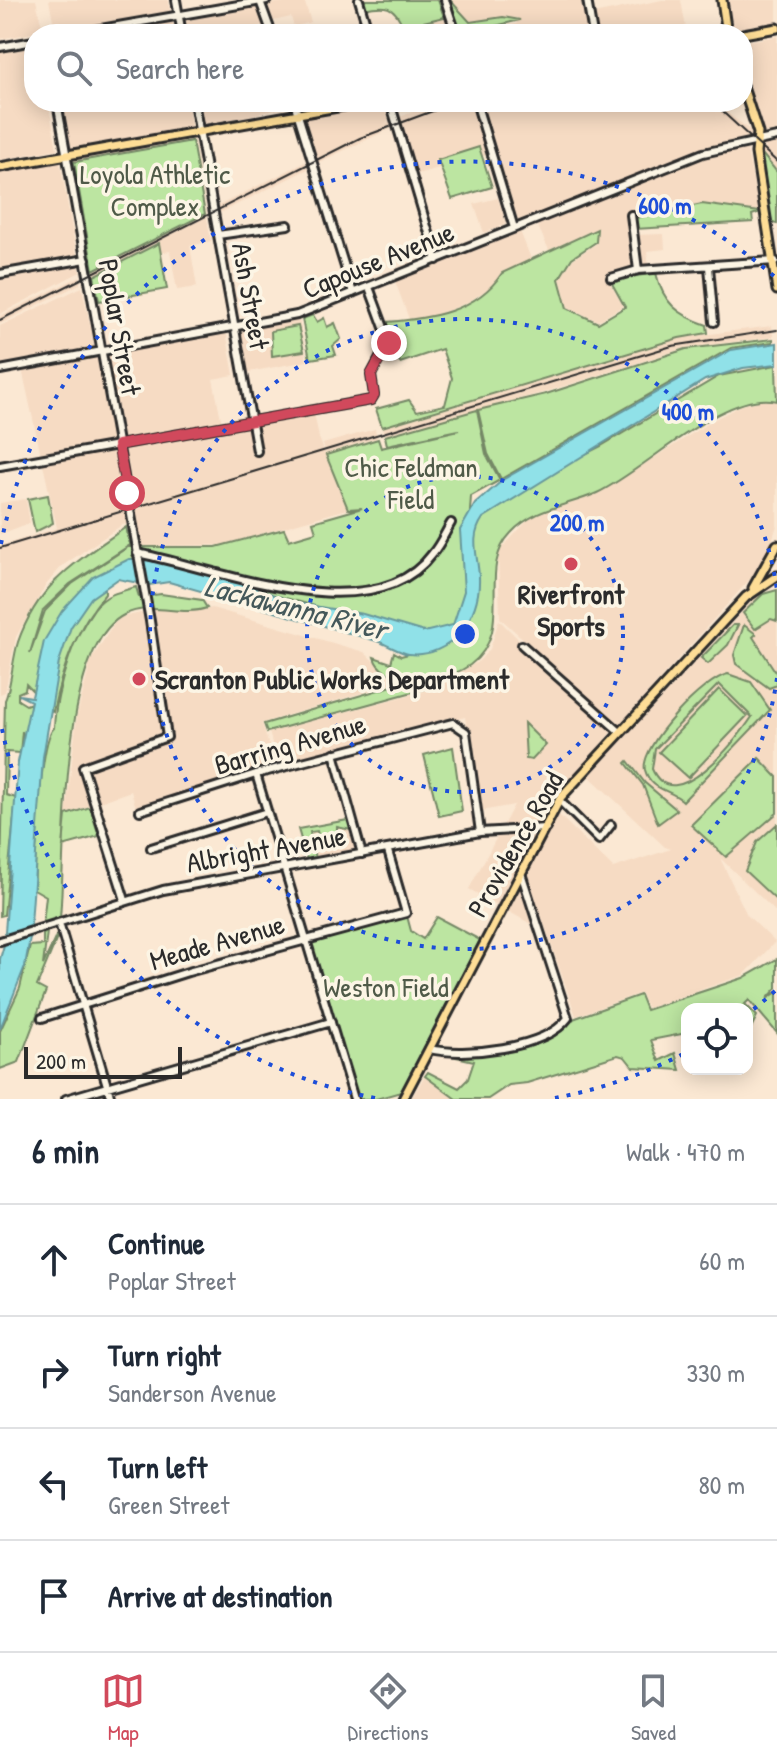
<!DOCTYPE html>
<meta charset="utf-8">
<style>
body{margin:0;font-family:"Patrick Hand",sans-serif;background:#f6f6f7;color:#1f2937}
.controls{position:absolute;right:24px;bottom:24px;display:grid;overflow:hidden;border-radius:16px;box-shadow:0 4px 20px #0003}
.controls button{width:72px;height:72px;display:grid;place-items:center;padding:0;border:0;border-bottom:2px solid #e0e1e3;background:#fff;color:#1f2937;font:40px sans-serif}
.scale{position:absolute;left:24px;bottom:20px;width:158px;box-sizing:border-box;padding-left:8px;border:4px solid #2b2b2b;border-top:0;font-size:22px;line-height:28px;white-space:nowrap;color:#2b2b2b;-webkit-text-stroke:6px #fcf5e5;paint-order:stroke}
.stop{position:absolute;width:24px;height:24px;margin:-18px;border:6px solid #d1495b;border-radius:50%;background:#fff}
.stop.end{background:#d1495b;border-color:#fff;box-shadow:0 2px 8px #0008}
.list{margin:0;padding:0;list-style:none}
h2{display:flex;justify-content:space-between;align-items:center;height:104px;margin:0;padding:0 32px;font-size:34px}
h2 small{font-size:26px;font-weight:400;color:#747a83}
.list li{display:grid;grid-template-columns:52px 1fr auto;gap:24px;align-items:center;box-sizing:border-box;height:112px;padding:0 32px;border-top:2px solid #e0e1e3}
.list b{display:block;font-size:30px;white-space:nowrap}
.list p{margin:0;font-size:26px;white-space:nowrap;color:#747a83}
.list em{font-size:26px;font-style:normal;color:#747a83}
.icon{flex:none;width:44px;height:44px;fill:none;stroke:currentColor;stroke-width:2;stroke-linecap:round;stroke-linejoin:round}
.map{position:relative;flex:none;width:777px;height:1099px;overflow:hidden}
.search{position:absolute;background:#fff;box-shadow:0 4px 20px #0003;left:24px;right:24px;top:24px;height:88px;display:flex;align-items:center;gap:20px;box-sizing:border-box;padding:0 28px;border-radius:32px;color:#747a83;font-size:30px}
.sheet{height:552px;background:#fff}
nav{display:flex;justify-content:space-around;align-items:center;box-sizing:border-box;height:112px;border-top:2px solid #e0e1e3;background:#fff;font-size:22px;color:#747a83}
nav a{display:grid;justify-items:center;gap:4px}
nav .on{color:#d1495b}
.map>svg:first-child{display:block}
.built{fill:#f6dbc3}
.green{fill:#bce5a1;stroke:#748866;stroke-width:2;fill-rule:evenodd}
.water{fill:#90e1e8;stroke:#68989c;stroke-width:2}
.lines{fill:none;stroke-linecap:round;stroke-linejoin:round}
.minor-casing{stroke:#2b2b2b;stroke-width:12}
.major-casing{stroke:#2b2b2b;stroke-width:13}
.minor{stroke:#fcf5e5;stroke-width:6}
.major{stroke:#fedd96;stroke-width:7}
.rail{stroke:#2b2b2b;stroke-width:2}
.route{stroke:#d1495b;stroke-width:10}
.ring{fill:none;stroke:#1d4ed8;stroke-width:4;stroke-dasharray:4 8}
.poi-dot{fill:#d1495b;stroke:#fcf5e5;stroke-width:3}
.labels{text-anchor:middle;dominant-baseline:central;stroke-width:7;stroke-linejoin:round;paint-order:stroke}
.park-label{font-size:28px;fill:#4f5a48;stroke:#fcf5e5}
.street-label{font-size:28px;fill:#2b2b2b;stroke:#fcf5e5}
.poi-label{font-size:28px;font-weight:bold;fill:#2b2b2b;stroke:#fcf5e5}
.water-label{font-size:30px;font-style:italic;fill:#44585a;stroke:#fcf5e5}
.centre{fill:#1d4ed8;stroke:#fcf5e5;stroke-width:4}
.ring-label{font-size:24px;text-anchor:middle;font-weight:bold;fill:#1d4ed8;stroke:#fcf5e5;stroke-width:7;stroke-linejoin:round;paint-order:stroke}
</style>
<div class="map">
<svg width="777" height="1099" viewBox="0 0 777 1099">
<rect width="100%" height="100%" fill="#fbe8d3"/>
<filter id="ink" filterUnits="userSpaceOnUse"><feTurbulence type="fractalNoise" baseFrequency=".0125" numOctaves="2"/><feDisplacementMap in="SourceGraphic" scale="16" xChannelSelector="R" yChannelSelector="G"/><feConvolveMatrix kernelMatrix="1 2 1 2 8 2 1 2 1" color-interpolation-filters="sRGB"/></filter>
<g filter="url(#ink)">
<path class="built" d="M 0,0 L 36,0 L 43,31 L 0,39 Z
M 49,0 L 168,0 L 170,11 L 55,31 Z
M 304,0 L 311,22 L 294,27 L 291,17 L 273,21 L 268,4 Z
M 450,0 L 581,0 L 588,34 L 466,34 L 516,24 L 518,18 L 470,22 Z
M 662,0 L 681,0 L 687,34 L 596,34 L 593,14 Z
M 727,0 L 777,0 L 777,22 L 731,30 Z
M 258,7 L 263,25 L 232,34 L 186,34 L 183,21 Z
M 444,17 L 449,34 L 405,34 L 403,27 Z
M 173,22 L 175,34 L 93,34 Z
M 777,36 L 777,131 L 763,133 L 743,72 L 743,42 Z
M 34,47 L 34,102 L 48,102 L 57,149 L 0,160 L 0,53 Z
M 63,102 L 187,102 L 211,241 L 190,246 L 197,287 L 177,290 L 170,251 L 161,253 L 159,244 L 94,276 Z
M 199,102 L 287,102 L 288,107 L 203,126 Z
M 438,102 L 713,102 L 767,143 L 777,141 L 777,172 L 761,153 L 766,148 L 762,143 L 746,146 L 760,212 L 702,204 L 635,218 L 635,235 L 664,234 L 665,249 L 647,251 L 649,266 L 606,276 L 623,306 L 598,321 L 568,307 L 560,279 L 573,259 L 596,244 L 598,229 L 549,250 L 533,216 L 515,221 L 495,153 L 417,174 L 400,117 Z
M 384,106 L 389,121 L 384,124 L 390,122 L 392,128 L 317,163 L 303,118 Z
M 60,162 L 80,272 L 0,314 L 0,173 Z
M 305,162 L 308,169 L 220,213 L 218,206 Z
M 498,198 L 506,224 L 484,233 L 474,204 Z
M 520,231 L 531,259 L 502,273 L 493,285 L 470,301 L 434,317 L 409,319 L 395,281 Z
M 80,276 L 80,284 L 0,324 L 0,316 Z
M 82,287 L 95,347 L 0,366 L 0,326 Z
M 299,319 L 307,361 L 244,373 L 237,333 Z
M 772,326 L 773,337 L 685,348 L 545,392 L 385,435 L 382,428 L 679,338 Z
M 226,332 L 234,375 L 213,379 L 223,429 L 314,412 L 319,438 L 347,509 L 223,545 L 139,546 L 134,523 L 122,525 L 62,566 L 46,585 L 16,637 L 5,692 L 0,694 L 0,546 L 57,528 L 22,369 Z
M 769,398 L 777,401 L 777,525 L 768,554 L 759,569 L 619,725 L 500,618 L 498,552 L 530,518 L 597,494 L 715,419 L 740,406 Z
M 375,429 L 377,438 L 326,454 L 323,444 Z
M 26,499 L 30,523 L 0,534 L 0,503 Z
M 777,589 L 777,913 L 720,858 L 747,915 L 775,942 L 744,975 L 647,1008 L 641,993 L 576,1016 L 526,872 L 559,815 L 613,868 L 671,849 L 665,847 L 589,776 L 756,597 Z
M 165,608 L 190,612 L 212,608 L 364,652 L 386,673 L 411,678 L 262,723 L 275,765 L 136,808 L 131,791 L 66,814 L 77,716 L 91,660 L 114,624 L 122,617 Z
M 499,620 L 612,731 L 553,800 L 518,870 L 538,928 L 469,889 L 514,805 L 481,811 L 465,717 L 278,764 L 269,732 L 432,689 L 431,684 L 450,679 L 479,661 L 490,649 Z
M 348,820 L 358,851 L 307,860 L 298,829 Z
M 424,1077 L 455,1099 L 411,1099 Z"/>
<path class="green" d="M 361,0 L 438,0 L 444,17 L 403,27 C 395,5 385,4 364,9 Z
M 450,0 L 470,22 L 503,17 L 520,20 L 462,34 Z
M 192,141 L 205,214 L 93,270 L 74,162 Z
M 479,147 L 492,187 L 452,199 L 438,160 Z
M 758,149 L 777,172 L 777,224 L 772,223 Z
M 702,204 L 760,212 L 752,215 L 753,222 L 635,229 L 635,218 Z
M 597,229 L 596,242 L 572,258 L 559,279 L 567,308 L 598,323 L 625,307 L 610,280 L 656,273 C 663,303 678,315 707,325 L 708,333 L 679,338 L 382,427 L 376,409 L 409,400 L 417,411 L 445,405 L 452,378 L 442,349 L 400,363 L 386,322 C 428,319 477,312 502,273 Z
M 159,243 L 167,289 L 99,301 L 94,276 Z
M 313,315 L 317,322 L 324,318 L 327,327 L 335,323 L 341,339 L 333,346 L 336,355 L 310,359 L 302,319 Z
M 298,326 L 304,351 L 272,356 L 271,331 Z
M 773,339 L 773,342 L 731,348 L 501,479 L 488,454 L 478,410 L 546,394 L 686,349 Z
M 776,365 L 777,401 C 725,388 645,471 597,493 C 568,506 534,508 511,533 C 475,570 517,630 470,665 C 448,680 433,679 407,677 C 393,676 378,672 374,657 L 391,663 L 394,652 L 401,656 L 417,652 L 322,608 L 212,578 L 105,577 L 105,594 C 76,629 62,668 53,712 L 26,684 L 25,690 L 18,693 L 18,700 L 26,705 L 31,703 L 28,739 L 23,739 L 22,731 L 20,753 L 7,752 L 6,795 L 16,798 L 4,915 L 0,916 L 5,700 C 10,692 13,657 18,642 C 39,582 78,561 126,527 L 130,545 L 70,584 L 43,610 L 30,653 L 45,611 L 72,584 L 128,547 L 216,547 L 284,529 L 289,540 L 316,532 L 313,522 L 362,508 L 348,509 L 326,455 L 378,439 L 381,448 L 459,430 L 387,445 L 385,436 L 477,410 L 486,454 L 500,480 L 471,496 L 470,511 L 473,511 L 601,446 L 719,376 Z
M 48,495 L 53,523 L 35,532 L 28,499 Z
M 136,587 L 139,597 L 161,594 L 202,600 L 207,608 C 181,617 151,601 124,615 C 59,647 66,854 60,918 L 43,923 L 46,896 L 34,889 C 36,862 39,740 54,728 C 55,694 76,616 107,597 C 115,592 127,590 136,587 Z
M 777,590 L 777,621 L 771,619 L 755,629 L 743,613 L 763,594 Z
M 733,625 L 738,625 L 728,645 L 708,664 L 701,658 Z
M 744,625 L 756,634 L 753,637 L 777,674 L 777,685 L 769,688 L 736,664 L 734,655 Z
M 728,674 L 751,682 L 770,710 L 683,801 C 670,789 651,791 645,770 C 639,746 705,678 728,674 ZM 719,684 L 752,717 C 737,740 674,819 652,769 L 655,749 Z
M 412,680 L 420,686 L 431,687 L 267,732 L 264,724 Z
M 719,689 L 747,716 L 688,778 L 659,752 Z
M 524,723 L 546,745 L 532,760 L 526,759 Z
M 453,747 L 462,811 L 439,816 L 424,755 Z
M 759,758 L 777,777 L 777,813 L 726,857 L 691,825 Z
M 628,761 L 645,783 L 677,810 L 658,824 L 643,785 L 626,763 Z
M 90,807 L 99,836 L 63,846 L 66,815 Z
M 348,820 L 351,830 L 337,827 L 337,834 L 319,838 L 317,831 L 310,832 L 315,859 L 307,860 L 298,829 Z
M 777,824 L 777,901 L 745,871 L 757,842 Z
M 407,916 L 411,931 L 423,939 L 437,917 L 480,940 L 401,1092 L 376,1099 L 357,1099 L 310,943 Z
M 47,932 L 43,965 L 57,934 L 57,938 L 37,986 L 46,991 L 19,1062 L 0,1069 L 0,1031 L 20,988 L 30,946 L 43,945 L 43,934 Z
M 777,959 L 777,988 L 767,999 L 777,992 L 777,1033 L 749,1000 L 745,1004 L 757,1016 L 747,1036 L 747,1009 L 687,1009 L 687,1033 L 651,1040 L 659,1061 L 675,1053 L 680,1070 L 633,1067 L 625,1057 L 618,1055 L 527,1083 L 509,1085 L 488,1099 L 456,1099 L 425,1076 L 428,1072 L 459,1088 L 468,1079 L 474,1061 L 447,1055 L 515,1051 L 558,1031 L 573,1019 L 640,995 L 646,1010 L 743,978 Z"/>
<path class="water" d="M 777,343 L 777,364 L 743,368 L 705,380 L 483,518 C 469,538 478,555 479,577 C 481,617 451,659 409,654 C 403,654 388,645 377,641 L 169,582 L 149,585 L 118,579 L 91,598 L 71,627 L 59,662 L 43,757 L 30,938 L 25,966 L 0,1029 L 0,959 L 4,945 L 18,762 L 31,701 L 19,695 L 32,697 L 44,641 L 62,611 L 93,577 L 129,559 L 156,559 L 232,579 L 295,603 L 363,614 L 424,632 L 453,625 L 464,591 L 460,530 L 475,504 L 504,479 L 731,350 Z"/>
<g class="lines">
<g class="minor-casing">
<path id="minor" d="M 176,0 L 182,34
M 359,0 L 369,34
M 445,0 L 456,34
M 587,0 L 593,34
M 260,1 L 272,34
M 72,34 L 267,0
M 0,47 L 34,41
M 57,102 L 150,621 L 167,737 L 83,767 L 125,900
M 194,102 L 257,451
M 294,102 L 353,293
M 390,102 L 437,260
M 476,102 L 514,228
M 631,215 L 638,270
M 218,235 L 288,225
M 709,267 L 714,322
M 0,274 L 86,259
M 611,278 L 638,270 L 775,261
M 0,370 L 297,315 L 703,153 L 777,137
M 0,466 L 371,400 L 374,395 L 371,375 L 389,341 L 369,287
M 137,553 C 216,568 373,634 432,554 C 440,545 445,533 451,523
M 522,645 L 620,732
M 334,753 L 362,854
M 256,774 L 354,1099
M 559,800 L 599,840 L 611,825
M 140,811 L 256,774 L 453,723 L 466,732 L 480,832
M 151,848 L 267,812
M 59,923 L 111,1099
M 0,941 L 163,890 L 480,832 L 546,828
M 42,1018 L 188,972 L 406,913 L 388,851
M 429,1049 C 464,1057 545,1049 568,1018 L 521,873
M 66,1099 L 331,1022"/>
</g>
<g class="major-casing">
<path id="major" d="M 722,0 L 727,34
M 743,34 L 777,28
M 743,87 L 758,133 L 756,153 L 777,290
M 0,167 L 366,102
M 753,588 L 777,545
M 403,1099 L 561,797 L 746,597 L 777,576"/>
</g>
<use href="#minor" class="minor"/>
<use href="#major" class="major"/>
<path class="rail" d="M 712,102 L 777,162
M 0,320 L 360,138 L 457,102
M 0,548 L 672,346 L 777,330"/>
</g>
</g>
<g class="lines" filter="url(#ink)">
<path class="route" d="M 127,493 L 118,445 L 371,400 L 374,395 L 371,375 L 389,343"/>
</g>
<g class="ring">
<circle cx="465" cy="634" r="158"/>
<path d="M777 678A315 315 0 1 1 777 590"/>
<path d="M775 991A473 473 0 0 1 750 1012M683 1054A473 473 0 0 1 555 1098M375 1098A473 473 0 0 1 1 724M1 544A473 473 0 0 1 775 277"/>
</g>
<g class="poi-dot">
<circle cx="571" cy="564" r="8"/>
<circle cx="139" cy="679" r="8"/>
</g>
<g class="labels">
<g class="park-label">
<text x="155" y="174">Loyola Athletic<tspan x="155" dy="32">Complex</tspan></text>
<text x="411" y="467">Chic Feldman<tspan x="411" dy="32">Field</tspan></text>
<text x="386" y="987">Weston Field</text>
</g>
<g class="street-label">
<text transform="translate(378 260) rotate(-22)">Capouse Avenue</text>
<text transform="translate(251 296) rotate(80)">Ash Street</text>
<text transform="translate(120 327) rotate(80)">Poplar Street</text>
<text transform="translate(290 744) rotate(-16)">Barring Avenue</text>
<text transform="translate(515 844) rotate(-60)">Providence Road</text>
<text transform="translate(266 849) rotate(-10)">Albright Avenue</text>
<text transform="translate(217 942) rotate(-16)">Meade Avenue</text>
</g>
<g class="poi-label">
<text x="571" y="594">Riverfront<tspan x="571" dy="32">Sports</tspan></text>
<text x="155" y="679" text-anchor="start">Scranton Public Works Department</text>
</g>
<g class="water-label">
<text transform="translate(296 607) rotate(14)">Lackawanna River</text>
</g>
</g>
<circle cx="465" cy="634" r="12" class="centre"/>
<g class="ring-label">
<text x="665" y="214">600 m</text>
<text x="688" y="420">400 m</text>
<text x="577" y="531">200 m</text>
</g>
</svg>
<div class="controls">
<button><svg class="icon" aria-label="locate" viewBox="0 0 24 24"><circle cx="12" cy="12" r="6"/><path d="M12 2v4M12 18v4M2 12h4M18 12h4"/></svg></button>
</div>
<div class="scale">200 m</div>
<div class="stop" style="left:127px;top:493px"></div>
<div class="stop end" style="left:389px;top:343px"></div>
<div class="search"><svg class="icon" aria-label="search" viewBox="0 0 24 24"><circle cx="10" cy="10" r="6"/><path d="M15 15l6 6"/></svg>Search here</div>
</div>
<section class="sheet">
<h2>6 min<small>Walk · 470 m</small></h2>
<ul class="list">
<li><svg class="icon" aria-label="ahead" viewBox="0 0 24 24"><path d="M12 20V5M6 11l6-6 6 6"/></svg><div><b>Continue</b><p>Poplar Street</p></div><em>60 m</em></li>
<li><svg class="icon" aria-label="right" viewBox="0 0 24 24"><path d="M7 20v-9h11M14 6l5 5-5 5"/></svg><div><b>Turn right</b><p>Sanderson Avenue</p></div><em>330 m</em></li>
<li><svg class="icon" aria-label="left" viewBox="0 0 24 24"><path d="M17 20v-9H6M10 6l-5 5 5 5"/></svg><div><b>Turn left</b><p>Green Street</p></div><em>80 m</em></li>
<li><svg class="icon" aria-label="arrive" viewBox="0 0 24 24"><path d="M6 21V4h12l-3 4 3 4H6"/></svg><div><b>Arrive at destination</b></div></li>
</ul>
</section>
<nav>
<a class="on"><svg class="icon" aria-label="map" viewBox="0 0 24 24"><path d="M3 6l6-2 6 2 6-2v14l-6 2-6-2-6 2zM9 4v14M15 6v14"/></svg>Map</a>
<a><svg class="icon" aria-label="directions" viewBox="0 0 24 24"><path d="M12 3l9 9-9 9-9-9zM9 14v-3h6M13 9l2 2-2 2"/></svg>Directions</a>
<a><svg class="icon" aria-label="saved" viewBox="0 0 24 24"><path d="M7 4h10v16l-5-4-5 4z"/></svg>Saved</a>
</nav>
